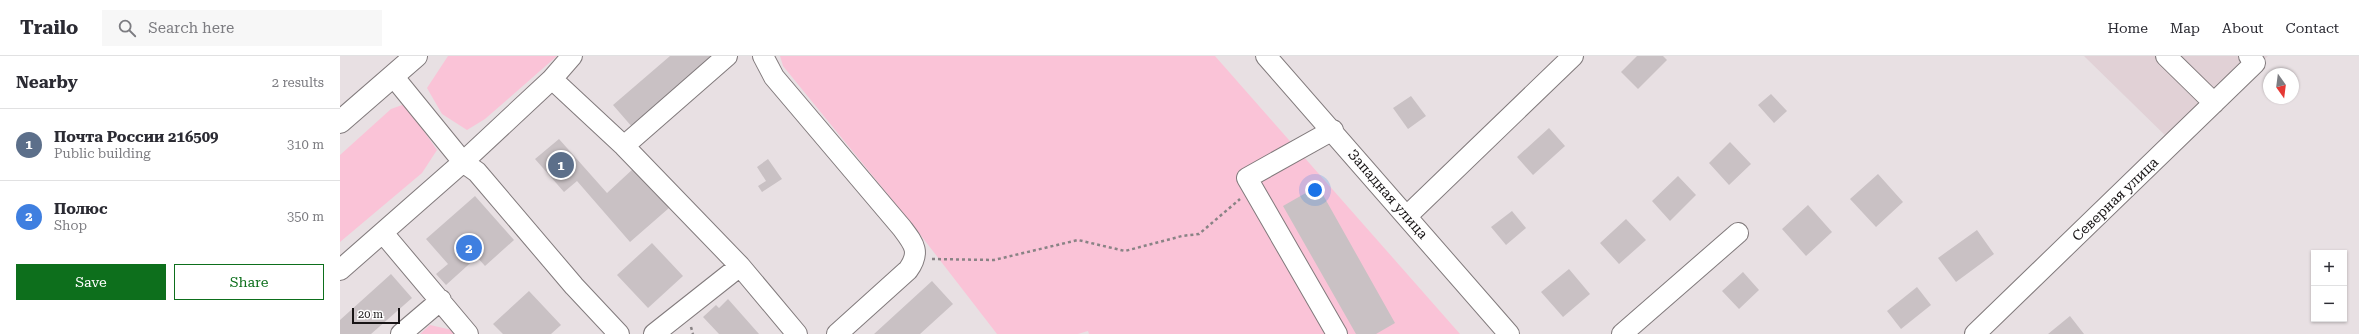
<!DOCTYPE html>
<meta charset="utf-8">
<style>
body{margin:0;font-family:"Roboto Serif",serif;background:#f7f7f7;color:#2b2b33}
.controls{position:absolute;right:12px;bottom:12px;display:grid;overflow:hidden;border-radius:0px;box-shadow:0 1px 3px #0004}
.controls button{width:36px;height:36px;display:grid;place-items:center;padding:0;border:0;border-bottom:1px solid #e1e1e2;background:#fff;color:#2b2b33;font:20px sans-serif}
.compass{position:absolute;left:1923px;top:12px;width:36px;height:36px;border-radius:50%;background:#fff;box-shadow:0 1px 3px #0004;rotate:166deg}
.scale{position:absolute;left:12px;bottom:10px;width:48px;box-sizing:border-box;padding-left:4px;border:2px solid #171415;border-top:0;font-size:11px;line-height:14px;white-space:nowrap;color:#171415;-webkit-text-stroke:3px #fff;paint-order:stroke}
.you{position:absolute;left:975px;top:134px;width:14px;height:14px;margin:-10px;border:3px solid #fff;border-radius:50%;background:#1a73e8;box-shadow:0 0 0 6px #1a73e833}
.badge{display:grid;place-items:center;width:26px;height:26px;border-radius:50%;background:#0d6f1c;color:#fff;font-size:13px;font-weight:700}
.pin{position:absolute;translate:-50% -50%;border:2px solid #fff;box-shadow:0 1px 4px #0006}
.list{margin:0;padding:0;list-style:none}
h2{display:flex;justify-content:space-between;align-items:center;height:52px;margin:0;padding:0 16px;font-size:17px}
h2 small{font-size:13px;font-weight:400;color:#7c7c81}
.list li{display:grid;grid-template-columns:26px 1fr auto;gap:12px;align-items:center;box-sizing:border-box;height:72px;padding:0 16px;border-top:1px solid #e1e1e2}
.list b{display:block;font-size:15px;white-space:nowrap}
.list p{margin:0;font-size:13px;white-space:nowrap;color:#7c7c81}
.list em{font-size:13px;font-style:normal;color:#7c7c81}
.actions{display:flex;gap:8px;padding:12px 16px}
.actions a{flex:1;padding:9px 0;border:1px solid #0d6f1c;border-radius:0px;text-align:center;font-size:14px;color:#0d6f1c}
.actions .main{background:#0d6f1c;color:#fff}
.icon{flex:none;width:22px;height:22px;fill:none;stroke:currentColor;stroke-width:2;stroke-linecap:round;stroke-linejoin:round}
.map{position:relative;flex:none;width:2019px;height:278px;overflow:hidden}
header{display:flex;align-items:center;gap:24px;box-sizing:border-box;height:56px;padding:0 20px;background:#fff;border-bottom:1px solid #e1e1e2}
header strong{font-size:19px}
nav{display:flex;gap:22px;margin-inline-start:auto;font-size:14px}
.search{width:280px;height:36px;background:#f7f7f7;display:flex;align-items:center;gap:10px;box-sizing:border-box;padding:0 14px;border-radius:0px;color:#7c7c81;font-size:15px}
main{display:flex}
aside{flex:1;background:#fff}
.map>svg:first-child{display:block}
.built{fill:#e1d1d6}
.green{fill:#fac3d7}
.building{fill:#c9c1c4}
.lines{fill:none;stroke-linecap:round;stroke-linejoin:round}
.minor-casing{stroke:#817a7c;stroke-width:22}
.major-casing{stroke:#817a7c;stroke-width:24}
.path{stroke:#898385;stroke-width:2.5;stroke-dasharray:3 3;stroke-linecap:butt}
.minor{stroke:#fff;stroke-width:20}
.major{stroke:#fff;stroke-width:22}
.labels{text-anchor:middle;dominant-baseline:central;stroke-width:3;stroke-linejoin:round;paint-order:stroke}
.street-label{font-size:14px;fill:#171415;stroke:#fff}
</style>
<header>
<strong>Trailo</strong>
<div class="search"><svg class="icon" aria-label="search" viewBox="0 0 24 24"><circle cx="10" cy="10" r="6"/><path d="M15 15l6 6"/></svg>Search here</div>
<nav><a>Home</a><a>Map</a><a>About</a><a>Contact</a></nav>
</header>
<main>
<aside>
<h2>Nearby<small>2 results</small></h2>
<ul class="list">
<li><span class="badge" style="background:#5c6f8a">1</span><div><b>Почта России 216509</b><p>Public building</p></div><em>310 m</em></li>
<li><span class="badge" style="background:#3f7fe0">2</span><div><b>Полюс</b><p>Shop</p></div><em>350 m</em></li>
</ul>
<div class="actions"><a class="main">Save</a><a>Share</a></div>
</aside>
<div class="map">
<svg width="2019" height="278" viewBox="0 0 2019 278">
<rect width="100%" height="100%" fill="#e8e0e3"/>
<path class="built" d="M 1744,0 L 1928,0 L 1833,87 Z"/>
<path class="green" d="M 108,0 L 217,0 L 145,63 L 127,74 L 102,58 L 87,32 Z
M 440,0 L 875,0 L 1120,278 L 749,278 L 748,275 L 738,278 L 657,278 L 572,168 L 443,10 Z
M 65,48 L 97,94 L 82,117 L 0,186 L 0,99 L 51,53 Z
M 90,269 L 112,274 L 115,278 L 80,278 Z"/>
<path class="building" d="M 330,0 L 378,0 L 293,72 L 273,49 Z
M 1297,0 L 1323,0 L 1327,4 L 1298,33 L 1281,16 Z
M 1431,38 L 1447,55 L 1434,67 L 1418,49 Z
M 1071,40 L 1086,60 L 1068,73 L 1053,52 Z
M 1209,72 L 1225,90 L 1193,119 L 1177,101 Z
M 219,83 L 267,137 L 294,112 L 329,152 L 290,186 L 237,125 L 224,136 L 195,103 Z
M 1390,86 L 1411,108 L 1389,129 L 1369,107 Z
M 428,103 L 442,123 L 422,136 L 418,130 L 426,125 L 417,111 Z
M 1538,118 L 1563,146 L 1536,171 L 1510,143 Z
M 1338,120 L 1356,139 L 1330,165 L 1312,145 Z
M 978,130 L 1055,267 L 1036,278 L 1016,278 L 943,150 Z
M 135,140 L 174,184 L 145,210 L 137,201 L 106,229 L 96,218 L 108,208 L 86,183 Z
M 1468,149 L 1492,176 L 1466,200 L 1442,173 Z
M 1172,155 L 1186,172 L 1166,189 L 1151,171 Z
M 1286,163 L 1306,184 L 1279,208 L 1260,187 Z
M 1637,174 L 1654,198 L 1616,226 L 1598,202 Z
M 312,187 L 343,220 L 308,252 L 277,219 Z
M 1229,213 L 1250,238 L 1223,261 L 1201,236 Z
M 1403,216 L 1419,234 L 1399,253 L 1382,235 Z
M 51,218 L 72,242 L 31,278 L 0,278 L 0,264 Z
M 592,225 L 613,248 L 580,278 L 534,278 Z
M 1577,231 L 1591,249 L 1561,273 L 1547,255 Z
M 189,235 L 221,269 L 211,278 L 163,278 L 153,268 Z
M 388,243 L 419,278 L 379,278 L 363,261 L 376,249 L 379,252 Z
M 1730,260 L 1744,278 L 1708,278 Z"/>
<g class="lines">
<g class="minor-casing">
<path id="minor" d="M 423,0 L 434,21 L 562,172 C 574,188 581,196 568,214 L 497,278
M 926,0 L 1169,278
M 1826,0 L 1874,47
M 53,20 L 123,106 L 137,116 L 234,230 L 279,278
M 212,23 L 284,90 L 400,210
M 993,74 L 907,122 L 997,278
M 284,90 L 387,0
M 1067,160 L 1233,0
M 43,177 L 128,278
M 0,214 L 123,106 L 212,23 L 232,0
M 61,278 L 101,244
M 314,278 L 400,210 L 457,278
M 1282,278 L 1398,177
M 1635,278 L 1915,7 L 1909,0"/>
</g>
<g class="major-casing">
<path id="major" d="M 0,66 L 76,0"/>
</g>
<path class="path" d="M 592,203 L 654,204 L 738,184 L 785,195 L 842,180 L 859,178 L 900,143
M 351,271 L 353,278"/>
<use href="#minor" class="minor"/>
<use href="#major" class="major"/>
</g>
<g class="labels">
<g class="street-label">
<text transform="translate(1048 138) rotate(49)">Западная улица</text>
<text transform="translate(1775 143) rotate(-44)">Северная улица</text>
</g>
</g>
</svg>
<div class="controls">
<button>+</button>
<button>−</button>
</div>
<svg class="compass" viewBox="-18 -18 36 36"><path d="M0-13l5 13h-10z" fill="#e53935"/><path d="M0 13l5-13h-10z" fill="#7c7c81"/></svg>
<div class="scale">20 m</div>
<div class="you"></div>
<div class="pin badge" style="left:221px;top:109px;background:#5c6f8a">1</div>
<div class="pin badge" style="left:129px;top:192px;background:#3f7fe0">2</div>
</div>
</main>
